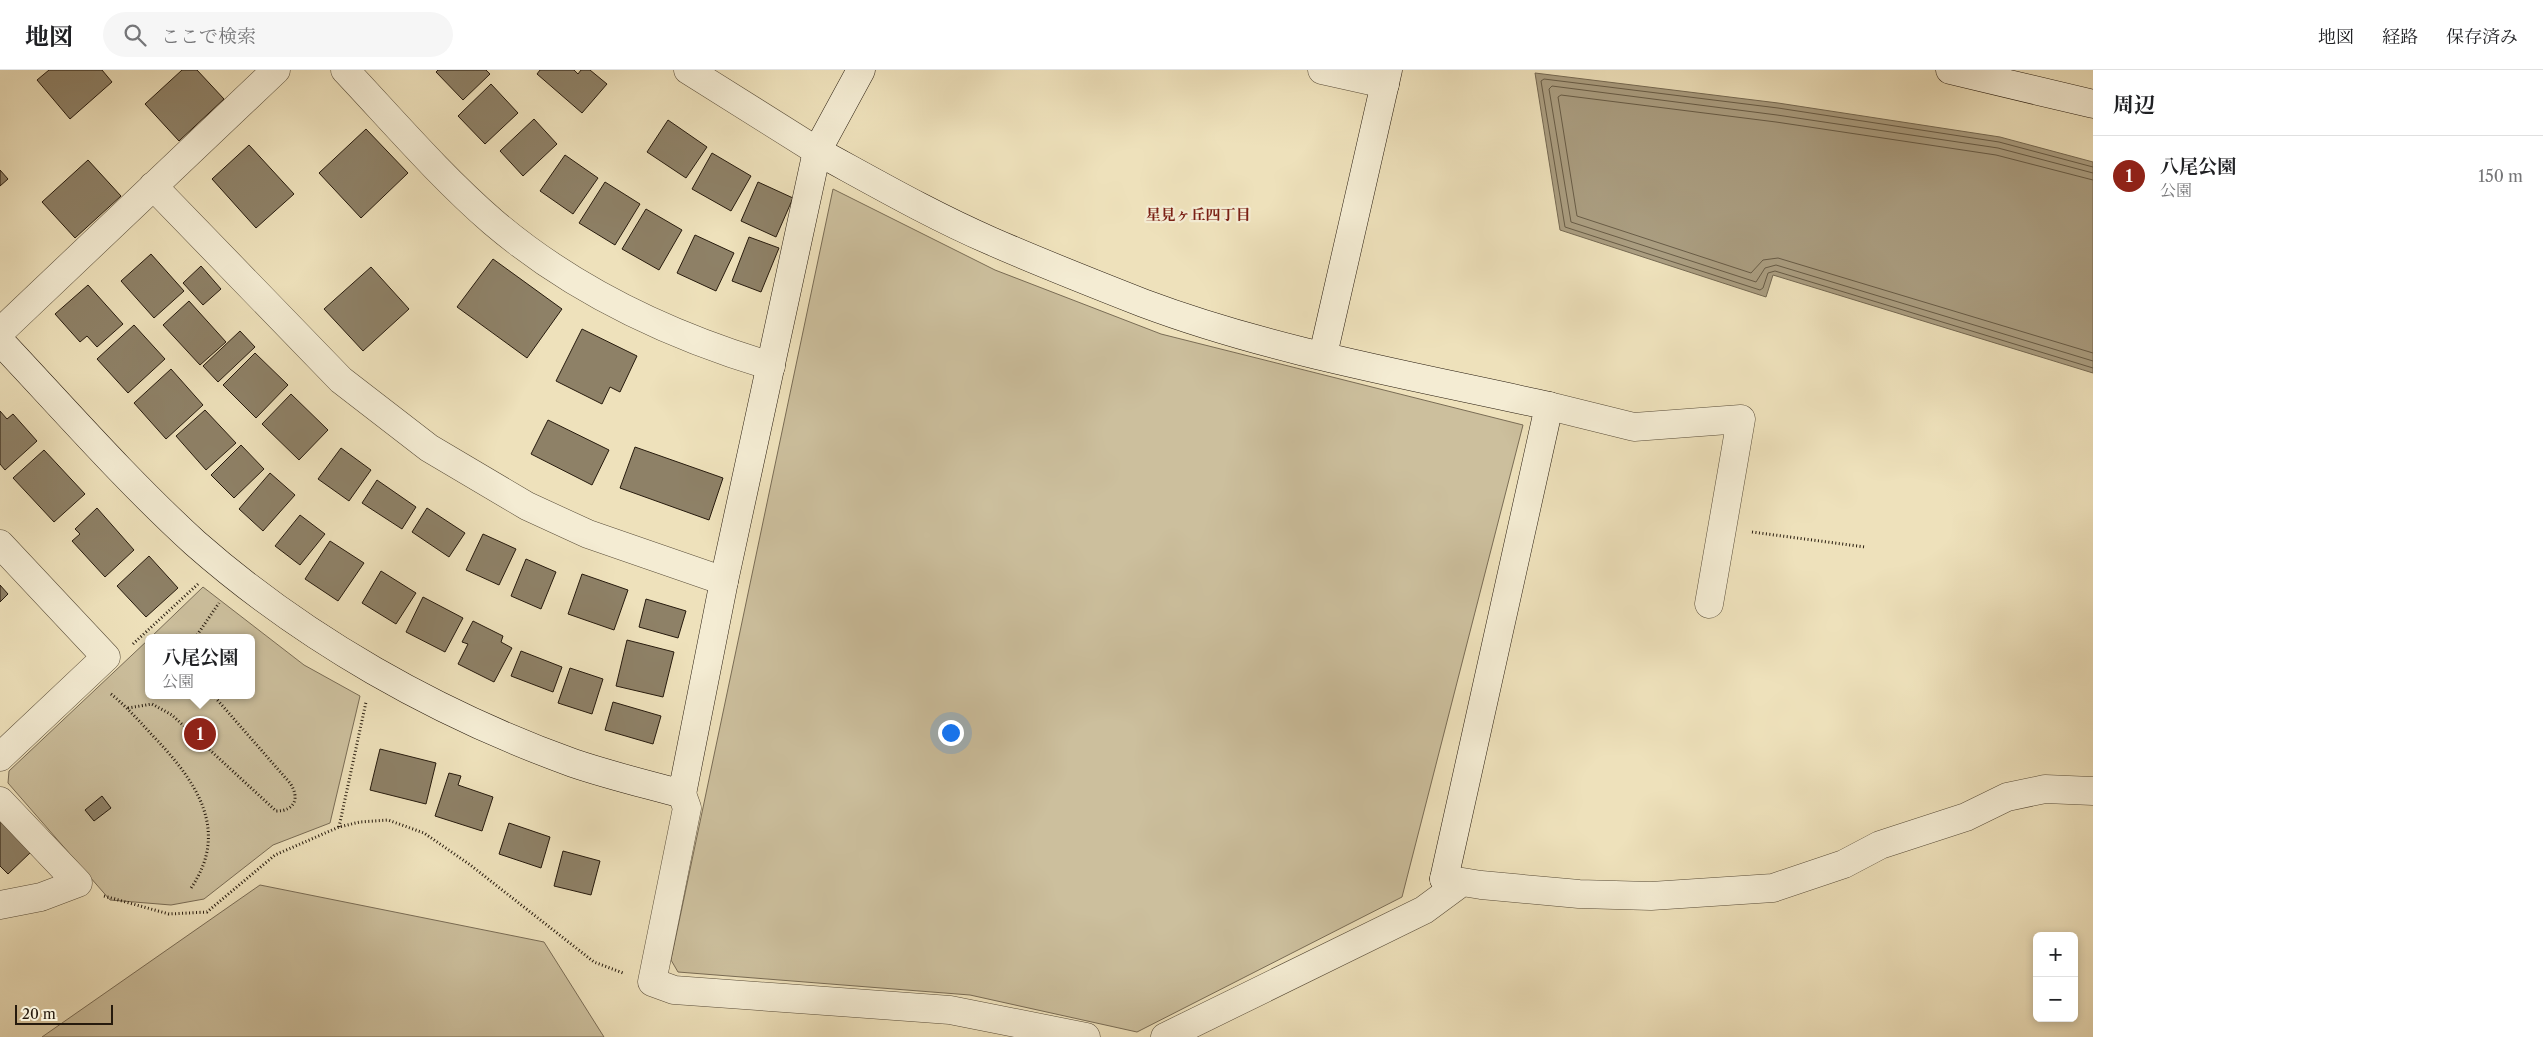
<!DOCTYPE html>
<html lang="ja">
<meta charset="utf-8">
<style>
body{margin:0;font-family:"Libre Caslon Text","Noto Serif JP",serif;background:#f6f6f6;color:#202124}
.controls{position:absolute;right:15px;bottom:15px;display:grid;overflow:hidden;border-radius:8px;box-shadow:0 2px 8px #0003}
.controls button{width:45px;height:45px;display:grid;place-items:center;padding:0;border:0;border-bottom:1px solid #e0e0e0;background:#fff;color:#202124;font:25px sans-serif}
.scale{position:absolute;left:15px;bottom:12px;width:98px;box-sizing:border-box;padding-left:5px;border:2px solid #261a0d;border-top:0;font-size:14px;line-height:18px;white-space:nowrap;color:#261a0d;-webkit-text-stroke:4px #f4ecd3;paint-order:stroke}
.you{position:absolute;left:950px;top:662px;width:18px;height:18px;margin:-12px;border:4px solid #fff;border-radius:50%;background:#1a73e8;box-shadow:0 0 0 8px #1a73e833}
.badge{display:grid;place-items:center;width:32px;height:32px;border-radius:50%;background:#8f2418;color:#fff;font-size:16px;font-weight:700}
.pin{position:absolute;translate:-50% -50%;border:2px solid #fff;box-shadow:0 1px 5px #0006}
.popup{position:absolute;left:145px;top:564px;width:110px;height:65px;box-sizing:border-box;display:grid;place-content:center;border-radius:8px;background:#fff;filter:drop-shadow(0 1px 4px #0005);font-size:16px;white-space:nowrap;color:#757577}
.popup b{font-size:19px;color:#202124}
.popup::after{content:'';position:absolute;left:50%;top:100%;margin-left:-10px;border:10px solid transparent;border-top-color:#fff}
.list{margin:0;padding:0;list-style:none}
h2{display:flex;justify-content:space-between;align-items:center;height:65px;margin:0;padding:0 20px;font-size:21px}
h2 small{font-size:16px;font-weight:400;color:#757577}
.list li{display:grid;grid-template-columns:32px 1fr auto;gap:15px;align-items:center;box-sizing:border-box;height:80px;padding:0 20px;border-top:1px solid #e0e0e0}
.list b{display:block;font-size:19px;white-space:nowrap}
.list p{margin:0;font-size:16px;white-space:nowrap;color:#757577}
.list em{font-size:16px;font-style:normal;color:#757577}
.icon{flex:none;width:28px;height:28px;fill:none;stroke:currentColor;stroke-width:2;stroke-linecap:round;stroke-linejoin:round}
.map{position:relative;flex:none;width:2093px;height:967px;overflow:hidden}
header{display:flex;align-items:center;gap:30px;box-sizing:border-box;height:70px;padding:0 25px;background:#fff;border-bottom:1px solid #e0e0e0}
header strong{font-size:24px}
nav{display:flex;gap:28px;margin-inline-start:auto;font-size:18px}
.search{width:350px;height:45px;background:#f6f6f6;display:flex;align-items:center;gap:12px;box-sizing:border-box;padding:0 18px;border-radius:28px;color:#757577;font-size:19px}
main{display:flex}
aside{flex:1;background:#fff}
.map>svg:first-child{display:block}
.green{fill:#ccbf9d;stroke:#796c55}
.water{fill:#aa9d80;stroke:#756952}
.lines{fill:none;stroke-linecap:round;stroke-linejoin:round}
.shore{stroke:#685c46;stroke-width:1}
.building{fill:#8e8167;stroke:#261a0d}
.street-casing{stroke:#584c38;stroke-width:29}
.secondary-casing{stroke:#261a0d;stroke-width:29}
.path{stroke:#261a0d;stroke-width:3;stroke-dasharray:1 2.5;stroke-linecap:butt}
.street{stroke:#f4ecd3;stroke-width:28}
.secondary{stroke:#f4ecd3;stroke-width:28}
.labels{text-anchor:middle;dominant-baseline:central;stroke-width:4.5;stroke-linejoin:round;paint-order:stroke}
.neighbourhood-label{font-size:15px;font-weight:bold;fill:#7a1f14;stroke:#f4ecd3}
</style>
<header>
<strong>地図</strong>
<div class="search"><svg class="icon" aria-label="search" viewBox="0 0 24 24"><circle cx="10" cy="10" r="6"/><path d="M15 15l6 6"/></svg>ここで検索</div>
<nav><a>地図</a><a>経路</a><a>保存済み</a></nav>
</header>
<main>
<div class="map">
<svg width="2093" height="967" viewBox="0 0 2093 967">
<rect width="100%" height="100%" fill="#eee1bb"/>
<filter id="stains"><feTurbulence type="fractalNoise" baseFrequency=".004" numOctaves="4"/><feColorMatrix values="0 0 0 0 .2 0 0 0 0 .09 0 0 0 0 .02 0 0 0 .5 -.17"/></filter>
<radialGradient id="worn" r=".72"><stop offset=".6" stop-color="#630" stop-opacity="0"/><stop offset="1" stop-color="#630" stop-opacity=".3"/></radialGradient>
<path class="green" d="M 833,119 L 995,200 L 1161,264 L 1523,355 L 1402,827 L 1137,962 L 970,925 L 678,902 L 671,890 Z
M 203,517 L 304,595 L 360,626 L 330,753 L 273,775 L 204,829 L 171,835 L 110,830 L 8,713 L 9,701 L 149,569 L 149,625 L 251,625 L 251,568 L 150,568 Z
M 260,815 L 544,872 L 604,967 L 42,967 Z"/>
<path class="water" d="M 1535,3 L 1778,33 L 2000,67 L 2093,92 L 2093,303 L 1773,205 L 1766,227 L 1560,160 Z"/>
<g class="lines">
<path class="shore" d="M 2093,97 L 1999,72 L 1778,38 L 1544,9 L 1541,11 L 1565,157 L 1760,220 L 1763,218 L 1768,203 L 1775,201 L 2093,298
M 2093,103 L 1998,78 L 1777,45 L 1552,16 L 1549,19 L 1571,152 L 1756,212 L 1765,198 L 1776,195 L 2093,291
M 2093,110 L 1996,85 L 1776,52 L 1561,25 L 1558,27 L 1577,146 L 1751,203 L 1763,190 L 1778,188 L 2093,283"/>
</g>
<path class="building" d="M 49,0 L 102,0 L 112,12 L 70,49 L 37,10 Z
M 182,0 L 197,0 L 224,29 L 179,71 L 145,34 Z
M 438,0 L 486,0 L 490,4 L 463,30 L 436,2 Z
M 540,0 L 574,0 L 578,4 L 581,0 L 590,0 L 607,14 L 582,43 L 537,4 Z
M 491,14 L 518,43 L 485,74 L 458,46 Z
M 534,49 L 557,74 L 523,106 L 500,81 Z
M 668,50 L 707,77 L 686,108 L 647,82 Z
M 366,59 L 408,103 L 361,148 L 319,103 Z
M 249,75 L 294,124 L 256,158 L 212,109 Z
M 712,83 L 751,106 L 731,141 L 692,119 Z
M 565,85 L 598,108 L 573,144 L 540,121 Z
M 88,90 L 121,126 L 75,168 L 42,132 Z
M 0,100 L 8,109 L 0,116 Z
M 605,112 L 640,134 L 615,175 L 579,153 Z
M 758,112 L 793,128 L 776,167 L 741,151 Z
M 646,139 L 682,160 L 659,200 L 622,179 Z
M 695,165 L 734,183 L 716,221 L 677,203 Z
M 749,167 L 779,178 L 761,222 L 732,211 Z
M 151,184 L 184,221 L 154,248 L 121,211 Z
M 493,189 L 562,239 L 527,288 L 457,237 Z
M 201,196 L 221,219 L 203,235 L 183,213 Z
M 371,197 L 409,239 L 363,281 L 324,239 Z
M 88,215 L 123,254 L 97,277 L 87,266 L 80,272 L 55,244 Z
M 189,231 L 226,272 L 200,295 L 163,255 Z
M 134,255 L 165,289 L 128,323 L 97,289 Z
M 582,259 L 637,286 L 620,322 L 610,317 L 602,334 L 556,311 Z
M 240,261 L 255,277 L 218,312 L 203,296 Z
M 255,283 L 288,315 L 256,348 L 223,315 Z
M 171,299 L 203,335 L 166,369 L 134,333 Z
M 291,324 L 328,360 L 299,390 L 262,354 Z
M 205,340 L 236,373 L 206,400 L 176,366 Z
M 0,341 L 7,349 L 13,344 L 37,371 L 5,400 L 0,394 Z
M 548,350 L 609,380 L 592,415 L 531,384 Z
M 241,375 L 264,399 L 234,428 L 211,405 Z
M 635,377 L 723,408 L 709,450 L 620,418 Z
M 341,378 L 371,400 L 349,431 L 318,409 Z
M 44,380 L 85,424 L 54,452 L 13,408 Z
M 270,403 L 295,425 L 263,461 L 239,439 Z
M 377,410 L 416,437 L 402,459 L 362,433 Z
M 97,438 L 134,480 L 105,507 L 72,471 L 80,464 L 75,459 Z
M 427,438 L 465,463 L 449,487 L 412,462 Z
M 300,445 L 325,464 L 300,495 L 275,476 Z
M 483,464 L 516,479 L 499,515 L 466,500 Z
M 330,471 L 364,493 L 338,531 L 305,509 Z
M 149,486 L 178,518 L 146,547 L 117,516 Z
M 526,489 L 556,502 L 541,539 L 511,526 Z
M 381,501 L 416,523 L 396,554 L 362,533 Z
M 582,504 L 628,520 L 614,560 L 568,544 Z
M 0,515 L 8,524 L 0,532 Z
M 423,527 L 463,548 L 445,582 L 406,562 Z
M 646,529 L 686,541 L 678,568 L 639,557 Z
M 473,551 L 503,566 L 501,572 L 512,578 L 494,612 L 458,594 L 468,574 L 462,572 Z
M 627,570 L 674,582 L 663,627 L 616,616 Z
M 521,581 L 562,597 L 553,622 L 511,606 Z
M 570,598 L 603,609 L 592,644 L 558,633 Z
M 613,632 L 661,646 L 653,674 L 605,660 Z
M 380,679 L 436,693 L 426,734 L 370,720 Z
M 449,703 L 461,706 L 458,715 L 493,727 L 482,761 L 435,746 Z
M 102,726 L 111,738 L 94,751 L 85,740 Z
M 0,747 L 32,781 L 8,804 L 0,796 Z
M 509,753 L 550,767 L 541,798 L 499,784 Z
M 563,781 L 600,791 L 591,825 L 554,816 Z"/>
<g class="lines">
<g class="street-casing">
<path id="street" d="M 345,0 C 393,51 440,106 493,152 C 574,221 670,266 771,296
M 688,0 L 817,81
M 1322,0 L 1385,14
M 153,116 L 341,310 L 429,378 L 527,436 L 588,464 L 724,511
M 0,262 L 276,0
M 1549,336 L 1634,357 L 1741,349 L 1709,534
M 0,474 L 106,587 L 0,687
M 682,724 L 687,738 L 652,912 L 674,920 L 950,940 L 1086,967
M 0,731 L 78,813 L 41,827 L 0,835
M 1444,809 L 1481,815 L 1579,824 L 1651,826 L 1773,818 L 1844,794 L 1880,775 L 1966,747 L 2007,727 L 2045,719 L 2093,721
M 1165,967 L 1424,840 L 1462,812"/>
</g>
<g class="secondary-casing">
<path id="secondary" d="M 1950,0 L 2093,34
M 817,81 C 874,112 931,145 991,171 C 1041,193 1092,213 1143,233 C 1274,282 1414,306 1549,336 L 1444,809
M 0,271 C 64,339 126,410 195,473 C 304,569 437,644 573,693 C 608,705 646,714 682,724 L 724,511 L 817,81 L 861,0
M 1323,285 L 1388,0"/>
</g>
<path class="path" d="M 1752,462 L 1865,477
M 195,568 L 219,533
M 133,574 L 198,514
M 111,624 C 127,637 140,652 154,667 C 195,710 231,760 191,818
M 128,638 L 152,634 L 172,645 L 276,741 C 295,741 300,728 290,713 L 213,625
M 339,757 L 366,632
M 104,826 L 169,844 L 207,842 L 275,785 L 339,757 L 360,752 L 388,750 L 424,763 L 469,794 L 594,892 L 623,903"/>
<use href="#street" class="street"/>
<use href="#secondary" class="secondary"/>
</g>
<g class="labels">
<g class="neighbourhood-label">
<text x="1198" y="144">星見ヶ丘四丁目</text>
</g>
</g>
<rect width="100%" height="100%" filter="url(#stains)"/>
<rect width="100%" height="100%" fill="url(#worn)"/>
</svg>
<div class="controls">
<button>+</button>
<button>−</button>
</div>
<div class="scale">20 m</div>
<div class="you"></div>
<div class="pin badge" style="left:200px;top:664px">1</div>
<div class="popup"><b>八尾公園</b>公園</div>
</div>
<aside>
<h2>周辺<small></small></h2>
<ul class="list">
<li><span class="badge">1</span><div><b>八尾公園</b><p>公園</p></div><em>150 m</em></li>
</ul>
</aside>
</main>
